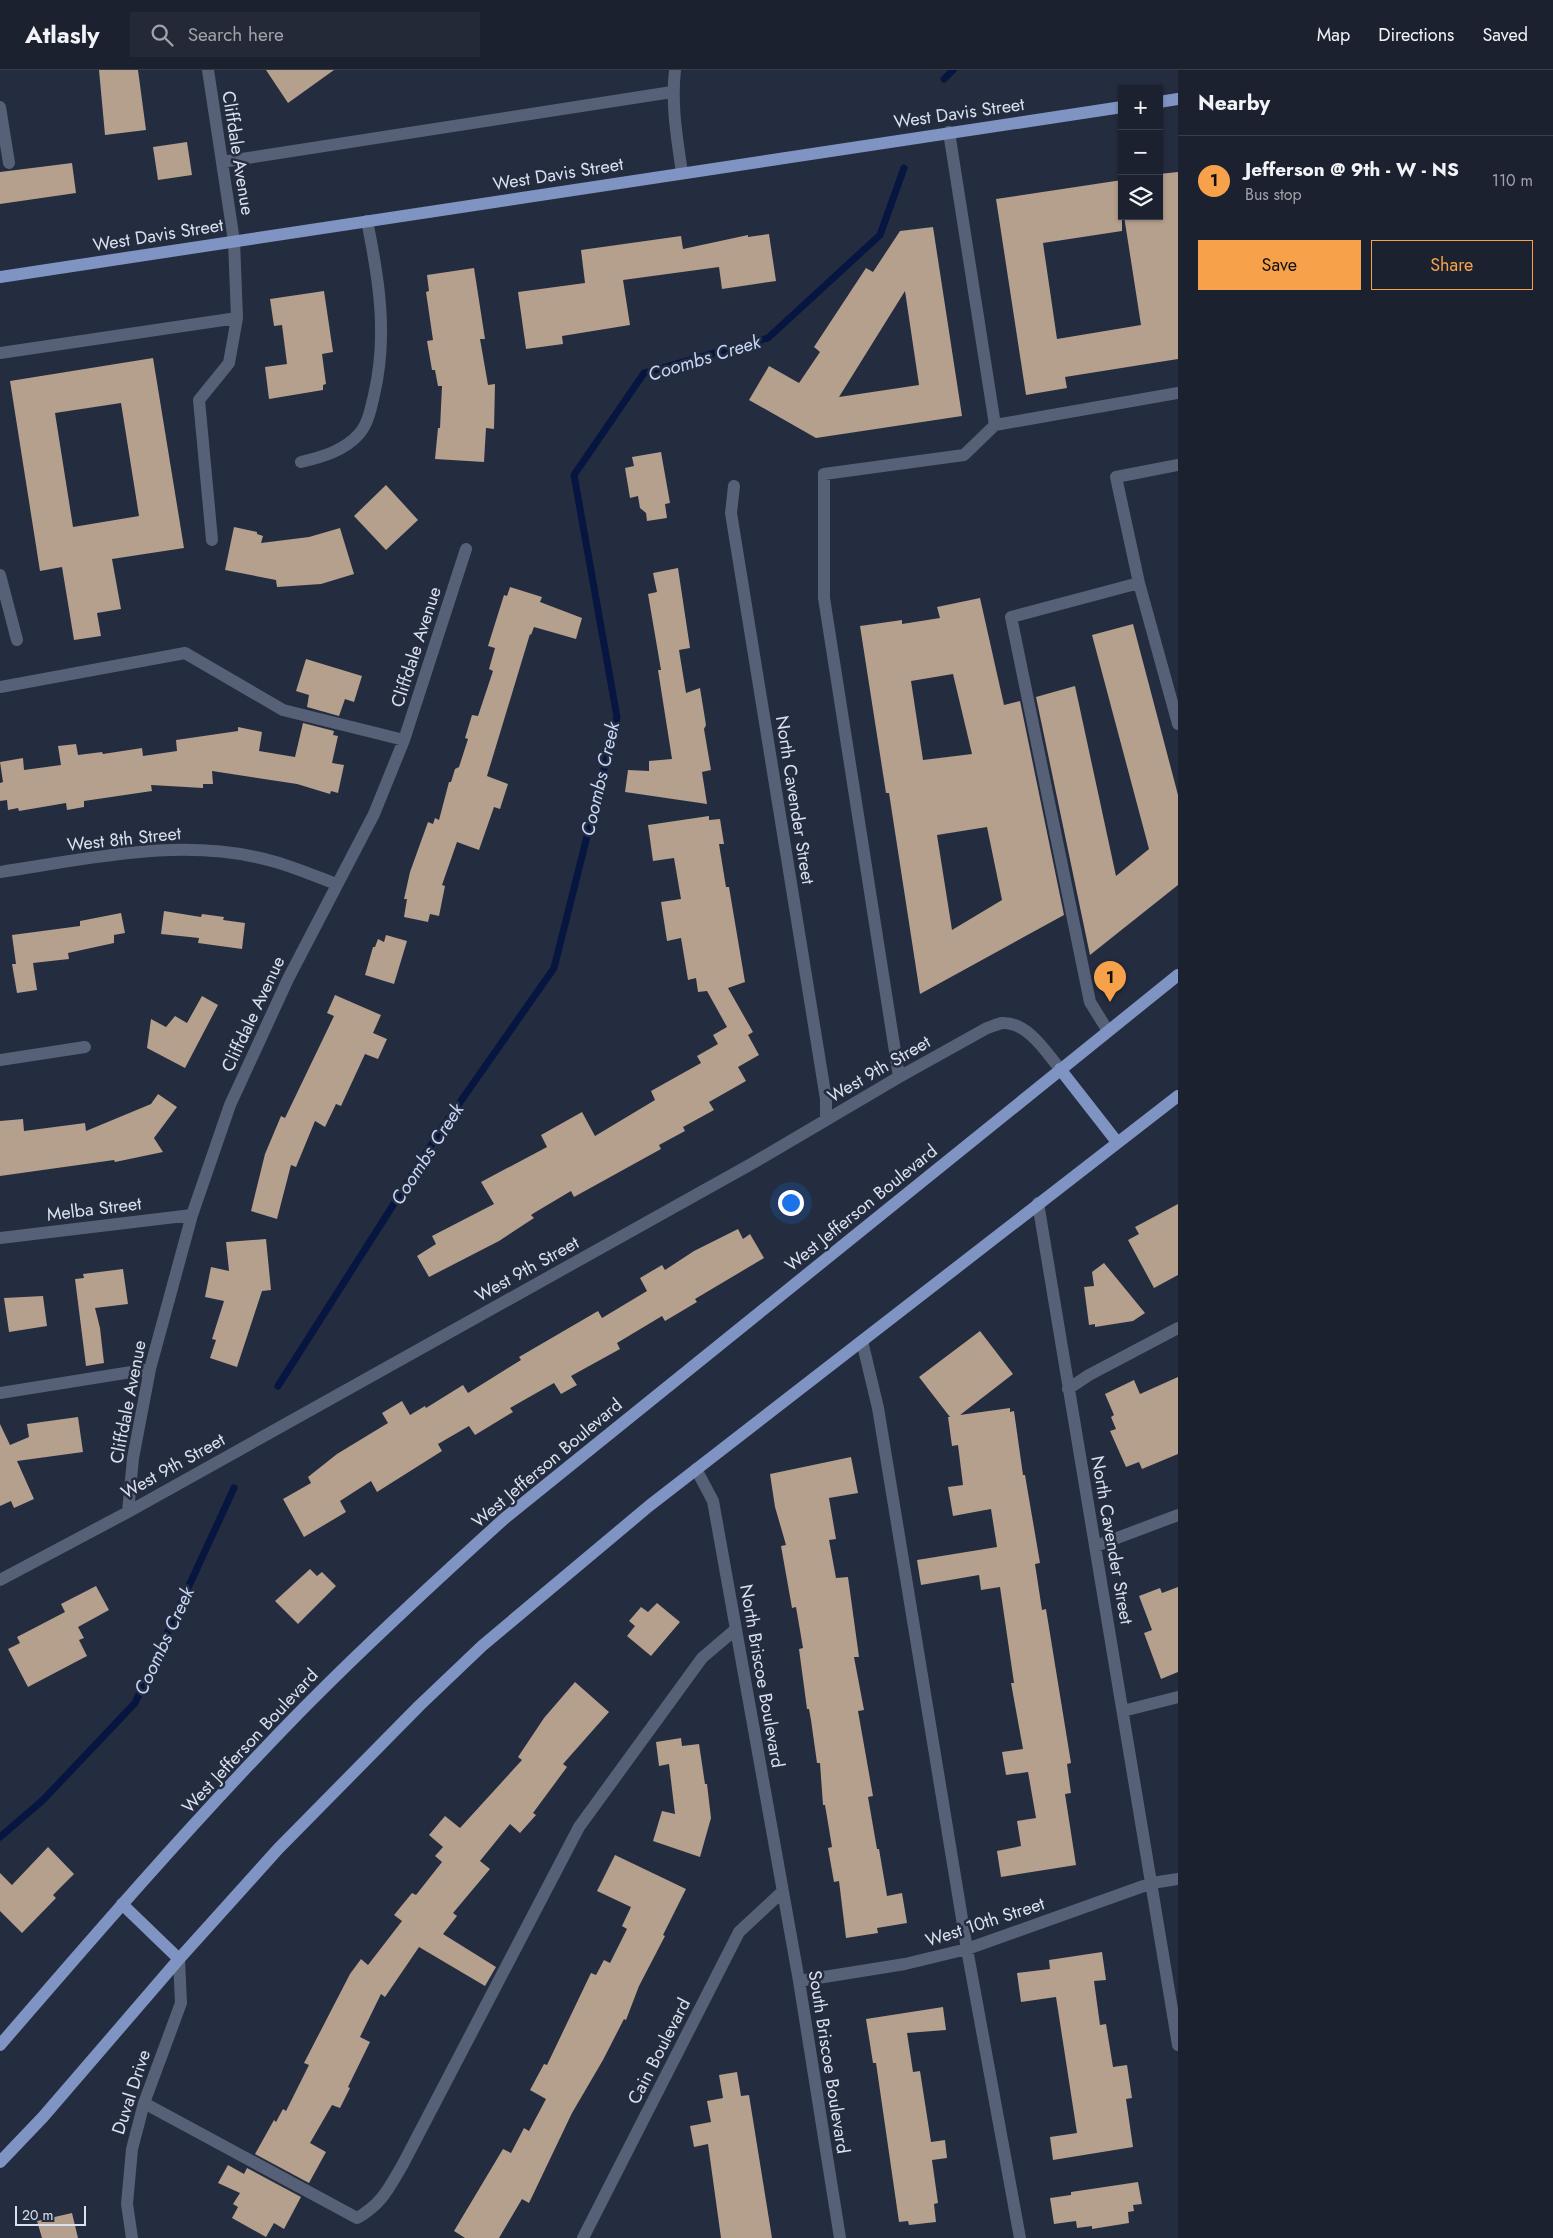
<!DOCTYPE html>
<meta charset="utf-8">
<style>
body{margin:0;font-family:Jost,sans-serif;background:#242937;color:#f1f3f6}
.controls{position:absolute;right:15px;top:15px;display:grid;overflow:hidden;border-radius:0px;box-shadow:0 1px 4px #0004}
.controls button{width:45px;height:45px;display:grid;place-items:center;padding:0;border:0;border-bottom:1px solid #393e4b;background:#1b212f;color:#f1f3f6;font:25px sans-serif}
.scale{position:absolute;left:15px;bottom:12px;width:71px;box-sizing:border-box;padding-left:5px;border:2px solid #dae0ed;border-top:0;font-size:14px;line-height:18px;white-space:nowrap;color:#dae0ed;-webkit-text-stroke:4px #242c3f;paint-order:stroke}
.you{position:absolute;left:790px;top:1132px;width:18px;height:18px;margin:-12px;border:4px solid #fff;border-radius:50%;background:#1a73e8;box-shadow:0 0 0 8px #1a73e833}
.badge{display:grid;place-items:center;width:32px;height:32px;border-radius:50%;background:#f7a14a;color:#111;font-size:16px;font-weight:700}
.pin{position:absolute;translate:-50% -41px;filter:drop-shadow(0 1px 2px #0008)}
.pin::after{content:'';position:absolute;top:26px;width:18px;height:15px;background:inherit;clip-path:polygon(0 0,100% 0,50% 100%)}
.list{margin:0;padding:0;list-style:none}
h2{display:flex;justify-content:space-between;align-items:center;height:65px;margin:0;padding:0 20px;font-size:21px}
h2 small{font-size:16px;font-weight:400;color:#a0a3aa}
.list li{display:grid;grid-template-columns:32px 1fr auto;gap:15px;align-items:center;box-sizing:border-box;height:90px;padding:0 20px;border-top:1px solid #393e4b}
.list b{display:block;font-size:19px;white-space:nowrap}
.list p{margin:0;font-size:16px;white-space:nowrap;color:#a0a3aa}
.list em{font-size:16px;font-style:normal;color:#a0a3aa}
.actions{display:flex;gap:10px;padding:15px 20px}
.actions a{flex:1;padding:11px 0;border:1px solid #f7a14a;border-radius:0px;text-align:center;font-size:18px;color:#f7a14a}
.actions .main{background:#f7a14a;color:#111}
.icon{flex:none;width:28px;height:28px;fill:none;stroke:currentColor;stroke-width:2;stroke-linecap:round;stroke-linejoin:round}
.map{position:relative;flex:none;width:1178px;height:2168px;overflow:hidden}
header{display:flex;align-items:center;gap:30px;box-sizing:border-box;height:70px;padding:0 25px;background:#1b212f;border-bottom:1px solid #393e4b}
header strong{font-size:24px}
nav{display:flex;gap:28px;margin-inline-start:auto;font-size:18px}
.search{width:350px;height:45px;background:#242937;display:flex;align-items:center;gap:12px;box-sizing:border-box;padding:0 18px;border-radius:0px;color:#a0a3aa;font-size:19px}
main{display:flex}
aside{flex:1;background:#1b212f}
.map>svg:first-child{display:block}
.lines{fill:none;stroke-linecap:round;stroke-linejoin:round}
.stream{stroke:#071541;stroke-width:7}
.building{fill:#b59f8d;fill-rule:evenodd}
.minor{stroke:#566177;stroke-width:12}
.major{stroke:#7f94c2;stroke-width:12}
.labels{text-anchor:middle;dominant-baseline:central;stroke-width:5;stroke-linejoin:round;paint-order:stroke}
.street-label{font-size:18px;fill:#dae0ed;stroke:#242c3f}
.water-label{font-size:19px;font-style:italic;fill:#c7d6f5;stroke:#242c3f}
</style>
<header>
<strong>Atlasly</strong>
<div class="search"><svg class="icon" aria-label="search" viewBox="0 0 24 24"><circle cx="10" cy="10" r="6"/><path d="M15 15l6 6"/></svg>Search here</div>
<nav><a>Map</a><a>Directions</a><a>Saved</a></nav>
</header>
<main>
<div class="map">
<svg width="1178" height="2168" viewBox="0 0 1178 2168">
<rect width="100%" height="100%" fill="#242c3f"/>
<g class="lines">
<path class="stream" d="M 944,9 L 953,0
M 278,1316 L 444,1055 L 554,898 L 617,647 L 574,405 L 644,303 L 768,268 L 880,165 L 904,98
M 0,1767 L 43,1730 L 135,1633 L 234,1418"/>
</g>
<path class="building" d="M 99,0 L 138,0 L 146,60 L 105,65 Z
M 266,0 L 334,0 L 288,33 Z
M 187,72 L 192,105 L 158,110 L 153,77 Z
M 72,93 L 76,123 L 0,134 L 0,102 Z
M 1178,102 L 1178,289 L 1065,307 L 1067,318 L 1026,325 L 996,129 L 1122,110 L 1122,161 L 1043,173 L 1057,269 L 1141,255 L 1124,146 L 1159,146 L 1159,104 Z
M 933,157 L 962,346 L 816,368 L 749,330 L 769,296 L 799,313 L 820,282 L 814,277 L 866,198 L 873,202 L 900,161 ZM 905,221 L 919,315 L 839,327 Z
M 769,164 L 776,211 L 722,219 L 719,197 L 623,210 L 630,255 L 562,266 L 563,274 L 526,279 L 518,222 L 585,213 L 581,180 L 681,166 L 683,179 L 748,165 L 748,167 Z
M 474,198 L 485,269 L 480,269 L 488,315 L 495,314 L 494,359 L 486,358 L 484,392 L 435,389 L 438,358 L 440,358 L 442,316 L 438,316 L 435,300 L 432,300 L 427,271 L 433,270 L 426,222 L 429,221 L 427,205 Z
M 324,221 L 333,282 L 322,284 L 326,314 L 323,315 L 323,320 L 269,329 L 265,297 L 287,294 L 282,255 L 274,256 L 270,229 Z
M 153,288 L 184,478 L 112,489 L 121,539 L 97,543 L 101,566 L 74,570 L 62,497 L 40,501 L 10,311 ZM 121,333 L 139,446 L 73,457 L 55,343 Z
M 661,382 L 670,433 L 665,434 L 667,448 L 647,451 L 646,443 L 640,438 L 638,426 L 630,428 L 625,398 L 634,396 L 632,387 Z
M 386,415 L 418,450 L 386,480 L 354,446 Z
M 234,457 L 257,462 L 257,464 L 263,466 L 261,473 L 309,467 L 340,458 L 354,504 L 321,514 L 277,517 L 276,510 L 225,500 Z
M 678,498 L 690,578 L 679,580 L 686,623 L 700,618 L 706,655 L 704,659 L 711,700 L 702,702 L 707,734 L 625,722 L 628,700 L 649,701 L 649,691 L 672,689 L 658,600 L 661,600 L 648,524 L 657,522 L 653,503 Z
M 510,517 L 542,527 L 540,532 L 582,548 L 576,569 L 534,557 L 531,565 L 530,564 L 487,706 L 508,714 L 500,739 L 494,737 L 479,780 L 457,772 L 442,815 L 445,816 L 439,846 L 430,844 L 428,852 L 404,847 L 407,829 L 404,829 L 410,802 L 428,752 L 433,754 L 435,748 L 439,750 L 449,712 L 451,712 L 455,699 L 459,697 L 468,669 L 465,668 L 472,645 L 478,646 L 493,601 L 489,599 L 495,578 L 488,576 L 504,525 L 507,526 Z
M 980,528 L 1004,635 L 1020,631 L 1064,845 L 920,924 L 889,723 L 886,723 L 860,556 L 902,550 L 902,554 L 940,548 L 937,537 ZM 953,604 L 972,684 L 923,690 L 911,611 ZM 987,757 L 1002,830 L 952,860 L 937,765 Z
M 1133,554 L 1178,725 L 1178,815 L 1090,885 L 1036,627 L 1075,616 L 1116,806 L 1149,779 L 1092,565 Z
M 306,589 L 362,606 L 354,632 L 345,629 L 339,646 L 307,637 L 309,625 L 296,621 Z
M 303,653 L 334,661 L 333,665 L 338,666 L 332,693 L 344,695 L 338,723 L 331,721 L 330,724 L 297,714 L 212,701 L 213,714 L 203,714 L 203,718 L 151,715 L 152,721 L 84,731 L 84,737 L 67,740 L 66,733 L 19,741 L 18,738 L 8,740 L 7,730 L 0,731 L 0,713 L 3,712 L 0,692 L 23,688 L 24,700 L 61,695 L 58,676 L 76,674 L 78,685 L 102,682 L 103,684 L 142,678 L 143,686 L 177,681 L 176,670 L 238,661 L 238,657 L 262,662 L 259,681 L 295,687 Z
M 709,746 L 709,750 L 720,749 L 724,774 L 719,774 L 726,817 L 729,817 L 745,912 L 728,918 L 753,962 L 748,965 L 759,985 L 738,997 L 746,1011 L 709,1032 L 714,1040 L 683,1057 L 685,1061 L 659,1075 L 661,1079 L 574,1127 L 571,1121 L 534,1143 L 531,1145 L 534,1148 L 499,1171 L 429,1207 L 417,1186 L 436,1174 L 432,1166 L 494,1134 L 481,1112 L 547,1077 L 541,1065 L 582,1042 L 595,1066 L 655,1030 L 651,1021 L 701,993 L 697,986 L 718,974 L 713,965 L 727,957 L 707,921 L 698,922 L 696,908 L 688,910 L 681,868 L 667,871 L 661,832 L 681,829 L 674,788 L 653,791 L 648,755 Z
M 164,841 L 201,847 L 202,844 L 224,847 L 223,850 L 245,853 L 242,879 L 198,873 L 199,868 L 161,864 Z
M 121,843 L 125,863 L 114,865 L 114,873 L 68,883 L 69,889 L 33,893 L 37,920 L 17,923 L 12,894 L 16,894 L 12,865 L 80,856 L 80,851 Z
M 386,865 L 407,871 L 394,914 L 365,905 L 373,877 L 375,877 L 378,869 L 384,872 Z
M 335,925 L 381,945 L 373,963 L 387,969 L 378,989 L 365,984 L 341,1036 L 336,1034 L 325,1057 L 315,1051 L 296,1097 L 291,1095 L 277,1149 L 251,1141 L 265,1084 L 281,1046 L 285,1048 L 334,946 L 327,943 Z
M 202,926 L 218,935 L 185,998 L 147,978 L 151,949 L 166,957 L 175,946 L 187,953 Z
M 158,1024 L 177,1037 L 154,1068 L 163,1082 L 115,1092 L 114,1090 L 0,1106 L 0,1051 L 23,1049 L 24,1061 L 85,1053 L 86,1061 L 151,1034 Z
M 1178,1134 L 1178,1205 L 1154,1218 L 1128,1170 L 1139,1164 L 1135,1157 Z
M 738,1159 L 743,1169 L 750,1164 L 764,1188 L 695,1229 L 697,1232 L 665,1251 L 662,1246 L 617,1273 L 620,1279 L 571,1306 L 577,1315 L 561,1324 L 554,1313 L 510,1338 L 513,1342 L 475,1365 L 469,1356 L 438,1374 L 442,1381 L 377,1422 L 371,1411 L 340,1431 L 346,1442 L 304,1467 L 283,1429 L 311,1413 L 308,1407 L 337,1384 L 388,1353 L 382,1343 L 402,1331 L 410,1345 L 425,1336 L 426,1338 L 463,1315 L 468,1323 L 521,1290 L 519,1287 L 598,1241 L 602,1248 L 647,1221 L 640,1208 L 662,1195 L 665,1200 L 694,1181 Z
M 266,1169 L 271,1220 L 262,1221 L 237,1297 L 210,1288 L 216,1270 L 212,1269 L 224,1231 L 205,1227 L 211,1197 L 229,1201 L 226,1172 Z
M 1104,1193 L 1145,1243 L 1133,1251 L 1095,1257 L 1095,1254 L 1089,1255 L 1084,1217 L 1094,1216 L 1092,1202 Z
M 123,1199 L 128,1234 L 95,1238 L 100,1258 L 104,1293 L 86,1296 L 75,1209 L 84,1208 L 83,1204 Z
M 43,1226 L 47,1256 L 9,1262 L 4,1228 Z
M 980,1261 L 1013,1304 L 960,1345 L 1010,1338 L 1010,1342 L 1014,1341 L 1023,1405 L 1025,1405 L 1040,1493 L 1035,1494 L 1042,1540 L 1046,1539 L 1071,1693 L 1067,1694 L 1071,1723 L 1065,1724 L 1076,1795 L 1001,1807 L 997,1781 L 1021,1776 L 1017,1751 L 1036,1748 L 1028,1702 L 1006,1705 L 1002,1682 L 1023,1679 L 1011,1613 L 1014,1613 L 1000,1517 L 981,1520 L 979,1505 L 921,1515 L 917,1490 L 997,1477 L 991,1439 L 953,1446 L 948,1417 L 963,1415 L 958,1375 L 952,1376 L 948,1347 L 950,1347 L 919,1307 Z
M 1178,1307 L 1178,1384 L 1142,1399 L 1139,1392 L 1126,1397 L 1110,1361 L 1116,1359 L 1111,1347 L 1114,1345 L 1105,1324 L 1134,1310 L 1140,1324 Z
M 78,1347 L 83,1382 L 17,1391 L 34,1429 L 14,1438 L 11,1431 L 0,1436 L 0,1354 L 10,1375 L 29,1367 L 27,1354 Z
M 851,1387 L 858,1423 L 829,1428 L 836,1469 L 829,1470 L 836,1508 L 848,1507 L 859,1587 L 854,1587 L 864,1640 L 858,1641 L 873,1726 L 868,1727 L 877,1779 L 879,1779 L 887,1826 L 902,1823 L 907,1853 L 877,1858 L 878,1863 L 846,1868 L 839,1811 L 834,1812 L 828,1778 L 832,1777 L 825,1735 L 823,1735 L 820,1693 L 817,1693 L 811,1650 L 809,1639 L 807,1639 L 799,1579 L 803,1578 L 796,1537 L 792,1538 L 781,1476 L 786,1475 L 775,1437 L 770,1404 Z
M 310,1499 L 317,1506 L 322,1502 L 336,1516 L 298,1554 L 275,1531 Z
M 96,1516 L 109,1540 L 78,1557 L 84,1568 L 79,1570 L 87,1586 L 28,1617 L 8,1579 L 20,1573 L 17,1567 L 65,1542 L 61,1534 Z
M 1178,1517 L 1178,1602 L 1161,1609 L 1144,1563 L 1152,1560 L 1139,1526 L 1160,1518 L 1162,1523 Z
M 657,1533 L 680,1552 L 651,1586 L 627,1566 L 635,1556 L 629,1551 L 641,1537 L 648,1542 Z
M 575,1612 L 609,1642 L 563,1694 L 567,1697 L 533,1743 L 536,1745 L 520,1763 L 510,1754 L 480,1791 L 490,1799 L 453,1843 L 457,1846 L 443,1864 L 496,1897 L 485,1916 L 419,1877 L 385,1927 L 381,1924 L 360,1967 L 370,1972 L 348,2017 L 350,2018 L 340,2038 L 332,2035 L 310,2073 L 326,2082 L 309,2113 L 255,2084 L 274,2050 L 276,2052 L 283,2039 L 286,2041 L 309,1995 L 304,1993 L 350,1904 L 361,1889 L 368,1895 L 402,1851 L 394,1845 L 412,1823 L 416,1825 L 442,1792 L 435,1786 L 443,1777 L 429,1765 L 445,1746 L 460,1758 L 522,1690 L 518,1687 L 544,1648 Z
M 681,1668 L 682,1676 L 699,1674 L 705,1714 L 707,1714 L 711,1748 L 700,1787 L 653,1771 L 662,1741 L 675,1744 L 669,1694 L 659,1696 L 656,1672 Z
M 48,1777 L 74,1804 L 53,1825 L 56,1828 L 22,1863 L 0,1841 L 0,1803 L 12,1815 Z
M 615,1785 L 686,1819 L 663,1865 L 665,1866 L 639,1916 L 626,1950 L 624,1949 L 603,1990 L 572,2043 L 529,2133 L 522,2129 L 499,2168 L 465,2168 L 454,2161 L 503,2079 L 511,2083 L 524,2058 L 529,2061 L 546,2029 L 530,2020 L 544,1994 L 547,1995 L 591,1903 L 596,1905 L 604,1890 L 610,1893 L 627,1859 L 622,1856 L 631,1837 L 597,1821 Z
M 1102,1882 L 1106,1910 L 1094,1911 L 1100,1955 L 1106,1954 L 1113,1997 L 1127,1995 L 1132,2028 L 1126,2029 L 1133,2077 L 1053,2090 L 1050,2067 L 1077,2063 L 1056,1927 L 1021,1932 L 1017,1903 L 1050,1899 L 1049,1890 Z
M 943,1937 L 946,1960 L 907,1963 L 913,2002 L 920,2001 L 931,2072 L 945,2070 L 947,2088 L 932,2090 L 938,2133 L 934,2134 L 936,2152 L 909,2155 L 908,2151 L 899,2152 L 876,1993 L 873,1993 L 866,1949 Z
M 737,2002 L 741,2026 L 749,2025 L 772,2168 L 721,2168 L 708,2074 L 694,2077 L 690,2056 L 711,2052 L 707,2031 L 723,2028 L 719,2005 Z
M 228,2095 L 244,2104 L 247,2098 L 301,2127 L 284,2159 L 274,2153 L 266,2167 L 232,2148 L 238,2137 L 233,2134 L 240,2123 L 218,2113 Z
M 1138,2112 L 1142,2134 L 1133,2135 L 1134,2141 L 1128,2142 L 1129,2153 L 1092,2159 L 1092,2156 L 1077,2158 L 1076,2151 L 1054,2154 L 1050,2128 L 1071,2125 L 1071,2122 Z
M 72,2143 L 78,2168 L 42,2168 L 37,2151 Z"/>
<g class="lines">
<path class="minor" d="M 675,0 C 671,35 677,68 682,103
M 0,37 L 9,93
M 949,62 L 995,355 L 1178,323
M 222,92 L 672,22
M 0,283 L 237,248 L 234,171 L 208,0
M 301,392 C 322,387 344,381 359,364 C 368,354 371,338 374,325 C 388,266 379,209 367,151
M 1178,395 L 1116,407 L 1139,513 L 1178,654
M 734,416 L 731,443 L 826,1029 L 826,1050
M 212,470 L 199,330 L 229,293 L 237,248
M 0,505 L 17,570
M 0,617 L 185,583 L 283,640 L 404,670
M 0,802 C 89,789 182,766 272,791 C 294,797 315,806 336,814
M 1108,961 L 1090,932 L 1011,547 L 1139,513
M 0,990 L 85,977
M 899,1007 L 824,528 L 824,404 L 964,385 L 995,355
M 1038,1133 L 1178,1975
M 0,1168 L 192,1145
M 862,1271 L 878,1338 L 967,1879 L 1020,2168
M 1068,1319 L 1089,1305 L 1178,1258
M 0,1323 L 150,1299
M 696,1399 L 713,1431 L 799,1911 L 840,2168
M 128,1442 L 133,1388 L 150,1299 L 192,1145 L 230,1035 L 288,909 L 374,744 L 404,670 L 466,479
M 1096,1476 L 1178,1445
M 0,1510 L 128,1442 L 753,1093 L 899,1007 L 987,958 C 991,957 997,954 1002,953 C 1028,952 1046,982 1060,999
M 1123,1641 L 1178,1627
M 799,1911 L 905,1894 L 967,1879 L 1152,1813 L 1178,1809
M 144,2033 L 357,2148 C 382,2134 389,2118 403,2094 L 579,1757 L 702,1588 L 736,1559
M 132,2168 L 127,2134 L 132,2079 L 144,2033 L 181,1933 L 179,1889
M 583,2168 L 739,1862 L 782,1822"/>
<path class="major" d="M 1159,32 L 1178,29
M 0,207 L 1122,37
M 1060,999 L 1117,1072
M 122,1834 L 179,1889
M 0,1975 C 95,1865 190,1755 291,1651 C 360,1580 432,1514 505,1448 L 1178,905
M 0,2092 L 43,2047 L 179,1889 L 278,1779 L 419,1636 L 482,1576 L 649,1436 L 1178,1026"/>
</g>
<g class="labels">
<g class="street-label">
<text transform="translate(959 43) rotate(-8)">West Davis Street</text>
<text transform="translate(238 83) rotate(81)">Cliffdale Avenue</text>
<text transform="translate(558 104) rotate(-9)">West Davis Street</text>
<text transform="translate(158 165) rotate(-9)">West Davis Street</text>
<text transform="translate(416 577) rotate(-72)">Cliffdale Avenue</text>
<text transform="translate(795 730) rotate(81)">North Cavender Street</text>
<text transform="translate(124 769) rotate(-6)">West 8th Street</text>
<text transform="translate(253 944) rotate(-65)">Cliffdale Avenue</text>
<text transform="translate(879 999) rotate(-30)">West 9th Street</text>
<text transform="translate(861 1138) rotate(-39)">West Jefferson Boulevard</text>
<text transform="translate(94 1139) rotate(-7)">Melba Street</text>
<text transform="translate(527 1199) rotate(-29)">West 9th Street</text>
<text transform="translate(128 1332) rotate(-79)">Cliffdale Avenue</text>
<text transform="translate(547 1393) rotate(-40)">West Jefferson Boulevard</text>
<text transform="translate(173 1396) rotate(-29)">West 9th Street</text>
<text transform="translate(1112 1470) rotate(80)">North Cavender Street</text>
<text transform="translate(762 1606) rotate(80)">North Briscoe Boulevard</text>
<text transform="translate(250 1671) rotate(-47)">West Jefferson Boulevard</text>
<text transform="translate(985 1852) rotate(-18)">West 10th Street</text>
<text transform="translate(659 1981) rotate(-63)">Cain Boulevard</text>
<text transform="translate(829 1992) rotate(81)">South Briscoe Boulevard</text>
<text transform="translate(131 2022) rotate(-72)">Duval Drive</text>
</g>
<g class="water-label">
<text transform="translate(704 288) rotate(-17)">Coombs Creek</text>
<text transform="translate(600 709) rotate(-77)">Coombs Creek</text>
<text transform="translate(427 1084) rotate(-57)">Coombs Creek</text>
<text transform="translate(164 1571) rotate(-65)">Coombs Creek</text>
</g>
</g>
</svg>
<div class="controls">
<button>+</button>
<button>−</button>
<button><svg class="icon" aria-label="layers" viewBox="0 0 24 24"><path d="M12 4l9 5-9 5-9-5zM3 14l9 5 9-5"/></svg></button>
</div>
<div class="scale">20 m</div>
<div class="you"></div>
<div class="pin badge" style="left:1110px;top:932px">1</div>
</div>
<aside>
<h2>Nearby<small></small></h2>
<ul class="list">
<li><span class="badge">1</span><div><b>Jefferson @ 9th - W - NS</b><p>Bus stop</p></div><em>110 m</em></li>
</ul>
<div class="actions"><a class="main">Save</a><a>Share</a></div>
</aside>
</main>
